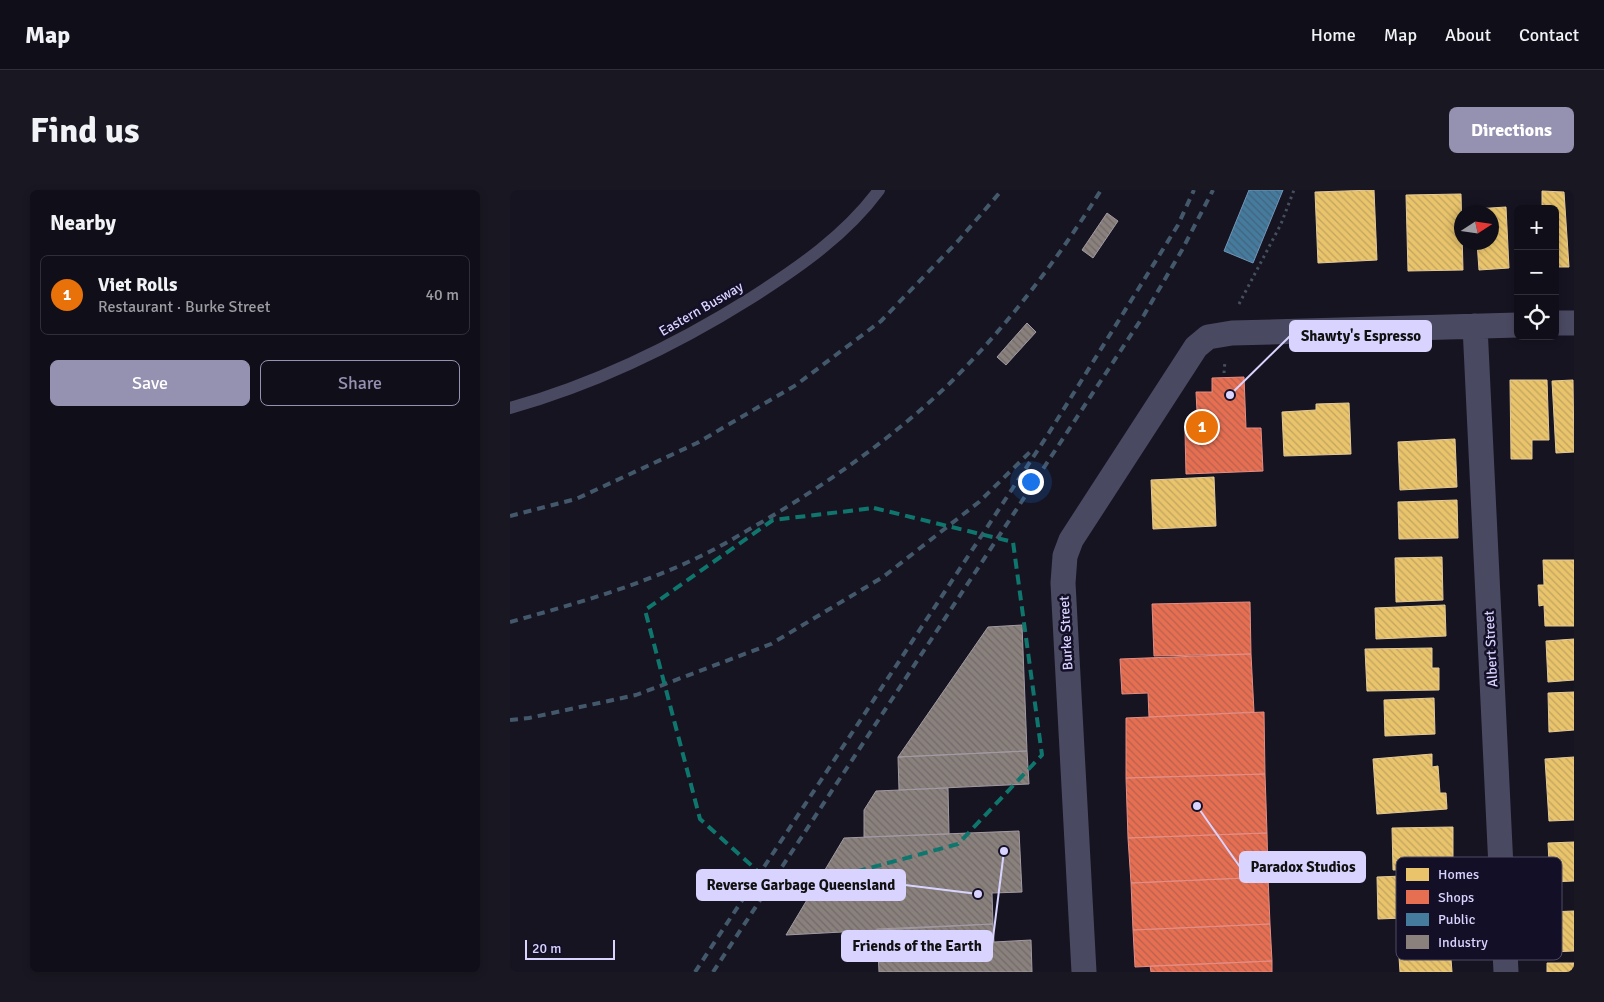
<!DOCTYPE html>
<meta charset="utf-8">
<style>
body{margin:0;font-family:Signika,sans-serif;background:#191822;color:#f1f3f6}
.controls{position:absolute;right:15px;top:15px;display:grid;overflow:hidden;border-radius:8px;box-shadow:0 2px 8px #0003}
.controls button{width:45px;height:45px;display:grid;place-items:center;padding:0;border:0;border-bottom:1px solid #302f38;background:#100f19;color:#f1f3f6;font:25px sans-serif}
.compass{position:absolute;left:944px;top:15px;width:45px;height:45px;border-radius:50%;background:#100f19;box-shadow:0 2px 8px #0003;rotate:78deg}
.scale{position:absolute;left:15px;bottom:12px;width:90px;box-sizing:border-box;padding-left:5px;border:2px solid #d9d4ff;border-top:0;font-size:14px;line-height:18px;white-space:nowrap;color:#d9d4ff;-webkit-text-stroke:4px #130f26;paint-order:stroke}
.you{position:absolute;left:520px;top:291px;width:18px;height:18px;margin:-12px;border:4px solid #fff;border-radius:50%;background:#1a73e8;box-shadow:0 0 0 8px #1a73e833}
.badge{display:grid;place-items:center;width:32px;height:32px;border-radius:50%;background:#9591b1;color:#fff;font-size:16px;font-weight:700}
.pin{position:absolute;translate:-50% -50%;border:2px solid #fff;box-shadow:0 1px 5px #0006}
.list{margin:0;padding:0;list-style:none}
h2{display:flex;justify-content:space-between;align-items:center;height:65px;margin:0;padding:0 20px;font-size:21px}
h2 small{font-size:16px;font-weight:400;color:#9c9ca2}
.list li{display:grid;grid-template-columns:32px 1fr auto;gap:15px;align-items:center;box-sizing:border-box;height:80px;margin:0 10px 10px;padding:0 10px;border:1px solid #302f38;border-radius:8px}
.list b{display:block;font-size:19px;white-space:nowrap}
.list p{margin:0;font-size:16px;white-space:nowrap;color:#9c9ca2}
.list em{font-size:16px;font-style:normal;color:#9c9ca2}
.actions{display:flex;gap:10px;padding:15px 20px}
.actions a{flex:1;padding:11px 0;border:1px solid #9591b1;border-radius:8px;text-align:center;font-size:18px;color:#9591b1}
.actions .main{background:#9591b1;color:#fff}
.icon{flex:none;width:28px;height:28px;fill:none;stroke:currentColor;stroke-width:2;stroke-linecap:round;stroke-linejoin:round}
.map{position:relative;flex:none;width:1064px;height:782px;overflow:hidden;border-radius:8px}
header{display:flex;align-items:center;gap:30px;box-sizing:border-box;height:70px;padding:0 25px;background:#100f19;border-bottom:1px solid #302f38}
header strong{font-size:24px}
nav{display:flex;gap:28px;margin-inline-start:auto;font-size:18px}
.intro{display:flex;align-items:center;justify-content:space-between;box-sizing:border-box;height:120px;padding:0 30px}
h1{margin:0;font-size:35px}
.button{padding:12px 22px;border-radius:8px;background:#9591b1;color:#fff;font-size:18px;font-weight:700}
main{display:flex;gap:30px;padding:0 30px}
aside{flex:1;background:#100f19;border-radius:8px;box-shadow:0 2px 8px #0003}
.map>svg:first-child{display:block}
.homes{fill:url(#homes-back-hatch);stroke:#e4c997}
.shops{fill:url(#shops-back-hatch);stroke:#e38d85}
.public{fill:url(#public-back-hatch);stroke:#7196ba}
.industry{fill:url(#industry-back-hatch);stroke:#a29aa3}
.lines{fill:none;stroke-linecap:round;stroke-linejoin:round}
.path{stroke:#44505f;stroke-width:3;stroke-dasharray:2.5 4;stroke-linecap:butt}
.service{stroke:#4a4962;stroke-width:12}
.minor{stroke:#4a4962;stroke-width:25}
.rail{stroke:#43596b;stroke-width:4;stroke-dasharray:8 6;stroke-linecap:butt}
.marked{fill:none;stroke:#0f766e;stroke-width:4;stroke-dasharray:10 6;stroke-linejoin:round}
.labels{text-anchor:middle;dominant-baseline:central;stroke-width:5;stroke-linejoin:round;paint-order:stroke}
.street-label{font-size:14px;fill:#d9d4ff;stroke:#130f26}
.key{fill:#130f26;stroke:#4e4a67;stroke-width:1}
.key-label{font-size:14px;fill:#d9d4ff}
.leader{fill:none;stroke:#d9d4ff;stroke-width:2}
.callout-dot{fill:#d9d4ff;stroke:#130f26;stroke-width:2}
.callout{fill:#d9d4ff;stroke:#d9d4ff;stroke-width:2}
.callout-label{font-size:15px;text-anchor:middle;font-weight:bold;fill:#111}
</style>
<header>
<strong>Map</strong>
<nav><a>Home</a><a>Map</a><a>About</a><a>Contact</a></nav>
</header>
<div class="intro"><h1>Find us</h1><a class="button">Directions</a></div>
<main>
<aside>
<h2>Nearby<small></small></h2>
<ul class="list">
<li><span class="badge" style="background:#e8710a">1</span><div><b>Viet Rolls</b><p>Restaurant · Burke Street</p></div><em>40 m</em></li>
</ul>
<div class="actions"><a class="main">Save</a><a>Share</a></div>
</aside>
<div class="map">
<svg width="1064" height="782" viewBox="0 0 1064 782">
<defs>
<pattern id="homes-back-hatch" width="6" height="6" patternUnits="userSpaceOnUse" patternTransform="scale(1.25)"><rect width="6" height="6" fill="#e9c46a"/><path d="M-1 5l2 2M0 0l6 6M5-1l2 2" fill="none" stroke="#bfa362"/></pattern>
<pattern id="shops-back-hatch" width="6" height="6" patternUnits="userSpaceOnUse" patternTransform="scale(1.25)"><rect width="6" height="6" fill="#e76f51"/><path d="M-1 5l2 2M0 0l6 6M5-1l2 2" fill="none" stroke="#b56150"/></pattern>
<pattern id="public-back-hatch" width="6" height="6" patternUnits="userSpaceOnUse" patternTransform="scale(1.25)"><rect width="6" height="6" fill="#457b9d"/><path d="M-1 5l2 2M0 0l6 6M5-1l2 2" fill="none" stroke="#43637d"/></pattern>
<pattern id="industry-back-hatch" width="6" height="6" patternUnits="userSpaceOnUse" patternTransform="scale(1.25)"><rect width="6" height="6" fill="#8a817c"/><path d="M-1 5l2 2M0 0l6 6M5-1l2 2" fill="none" stroke="#706a6b"/></pattern>
</defs>
<rect width="100%" height="100%" fill="#161421"/>
<path class="homes" d="M 864,0 L 867,70 L 808,73 L 805,2 Z
M 1032,1 L 1054,2 L 1059,77 L 1045,77 L 1045,19 L 1026,19 L 1032,18 Z
M 951,4 L 953,80 L 898,81 L 896,5 Z
M 996,17 L 999,78 L 969,80 L 967,52 L 982,52 L 982,22 L 966,22 L 965,19 Z
M 1000,190 L 1037,190 L 1039,250 L 1022,250 L 1022,269 L 1001,269 Z
M 1063,190 L 1064,262 L 1046,263 L 1042,191 Z
M 839,213 L 841,264 L 774,266 L 772,222 L 806,220 L 806,214 Z
M 945,249 L 947,297 L 890,300 L 888,252 Z
M 704,287 L 706,336 L 643,339 L 641,290 Z
M 947,310 L 948,348 L 889,349 L 888,312 Z
M 932,367 L 933,410 L 886,412 L 885,368 Z
M 1033,370 L 1064,370 L 1064,436 L 1035,436 L 1034,415 L 1029,416 L 1028,395 L 1034,395 Z
M 935,415 L 936,446 L 866,449 L 865,418 Z
M 1064,449 L 1064,490 L 1038,492 L 1036,451 Z
M 922,458 L 922,478 L 929,478 L 929,500 L 857,501 L 855,459 Z
M 1064,502 L 1064,540 L 1039,542 L 1038,503 Z
M 924,508 L 925,544 L 875,546 L 874,510 Z
M 922,564 L 922,577 L 928,576 L 930,603 L 936,603 L 937,619 L 867,624 L 863,569 Z
M 1064,567 L 1064,630 L 1039,631 L 1035,569 Z
M 943,637 L 943,679 L 883,680 L 882,638 Z
M 1064,652 L 1064,691 L 1040,692 L 1038,653 Z
M 944,684 L 946,726 L 868,729 L 867,687 Z
M 1064,721 L 1064,761 L 1040,762 L 1038,722 Z
M 949,735 L 950,756 L 940,756 L 942,782 L 890,782 L 887,738 Z
M 1037,773 L 1064,773 L 1064,782 L 1037,782 Z"/>
<path class="shops" d="M 734,187 L 736,238 L 751,238 L 753,281 L 676,284 L 675,242 L 688,241 L 686,202 L 702,202 L 702,188 Z
M 740,412 L 741,464 L 644,466 L 642,414 Z
M 741,464 L 744,522 L 639,527 L 638,503 L 612,504 L 610,469 Z
M 754,522 L 755,584 L 616,588 L 616,528 Z
M 755,584 L 757,643 L 618,648 L 616,588 Z
M 757,643 L 758,687 L 621,693 L 618,648 Z
M 758,687 L 760,734 L 623,740 L 621,693 Z
M 760,734 L 762,771 L 625,777 L 623,740 Z
M 762,771 L 762,782 L 641,782 L 640,776 Z"/>
<path class="public" d="M 739,0 L 773,0 L 743,73 L 714,61 Z"/>
<path class="industry" d="M 597,23 L 608,31 L 583,68 L 572,60 Z
M 517,133 L 526,142 L 496,175 L 487,167 Z
M 512,435 L 517,561 L 388,567 L 478,437 Z
M 517,561 L 519,594 L 389,600 L 388,567 Z
M 438,598 L 439,644 L 354,647 L 354,620 L 366,601 Z
M 509,641 L 512,702 L 482,703 L 483,734 L 276,745 L 334,648 Z
M 483,734 L 484,752 L 521,750 L 522,782 L 369,782 L 367,739 Z"/>
<g class="lines">
<path class="path" d="M 729,114 L 771,34 L 784,0
M 714,183 L 715,171"/>
<path class="service" d="M 0,218 C 86,194 166,155 241,108 C 288,78 336,45 369,0"/>
<path class="minor" d="M 1045,133 L 1064,133
M 965,136 L 996,782
M 574,782 L 553,393 L 555,366 L 561,350 L 686,157 L 698,147 L 722,143 L 1008,135"/>
<path class="rail" d="M 0,326 L 66,309 L 187,253 L 286,195 L 371,131 L 448,51 L 492,0
M 0,432 C 68,413 136,394 199,362 C 217,353 234,342 252,332 C 318,293 384,247 440,193 C 498,135 548,69 591,0
M 0,530 L 19,528 L 126,505 L 261,454 L 373,387 L 469,312 L 523,259
M 185,782 L 537,246 L 668,35 L 684,0
M 203,782 L 634,125 L 672,60 L 703,0"/>
</g>
<path class="marked" d="M 364,318 L 503,352 L 532,565 L 448,654 L 271,702 L 190,629 L 135,420 L 263,330 Z"/>
<g class="labels">
<g class="street-label">
<text transform="translate(191 119) rotate(-30)">Eastern Busway</text>
<text transform="translate(556 443) rotate(-93)">Burke Street</text>
<text transform="translate(981 459) rotate(-93)">Albert Street</text>
</g>
</g>
<rect x="886" y="667" width="166" height="103" rx="8" class="key"/>
<rect x="896" y="678" width="23" height="13" fill="#e9c46a"/>
<rect x="896" y="700" width="23" height="14" fill="#e76f51"/>
<rect x="896" y="723" width="23" height="13" fill="#457b9d"/>
<rect x="896" y="745" width="23" height="14" fill="#8a817c"/>
<g class="key-label">
<text x="928" y="689">Homes</text>
<text x="928" y="712">Shops</text>
<text x="928" y="734">Public</text>
<text x="928" y="757">Industry</text>
</g>
<path class="leader" d="M720 205L780 146M687 616L730 677M468 704L395 695M494 661L482 756"/>
<g class="callout-dot">
<circle cx="720" cy="205" r="5"/>
<circle cx="687" cy="616" r="5"/>
<circle cx="468" cy="704" r="5"/>
<circle cx="494" cy="661" r="5"/>
</g>
<g class="callout">
<rect x="780" y="131" width="141" height="30" rx="5"/>
<rect x="730" y="662" width="125" height="30" rx="5"/>
<rect x="187" y="680" width="208" height="30" rx="5"/>
<rect x="332" y="741" width="150" height="30" rx="5"/>
</g>
<g class="callout-label">
<text x="851" y="151">Shawty's Espresso</text>
<text x="793" y="682">Paradox Studios</text>
<text x="291" y="700">Reverse Garbage Queensland</text>
<text x="407" y="761">Friends of the Earth</text>
</g>
</svg>
<div class="controls">
<button>+</button>
<button>−</button>
<button><svg class="icon" aria-label="locate" viewBox="0 0 24 24"><circle cx="12" cy="12" r="6"/><path d="M12 2v4M12 18v4M2 12h4M18 12h4"/></svg></button>
</div>
<svg class="compass" viewBox="-18 -18 36 36"><path d="M0-13l5 13h-10z" fill="#e53935"/><path d="M0 13l5-13h-10z" fill="#9c9ca2"/></svg>
<div class="scale">20 m</div>
<div class="you"></div>
<div class="pin badge" style="left:692px;top:237px;background:#e8710a">1</div>
</div>
</main>
